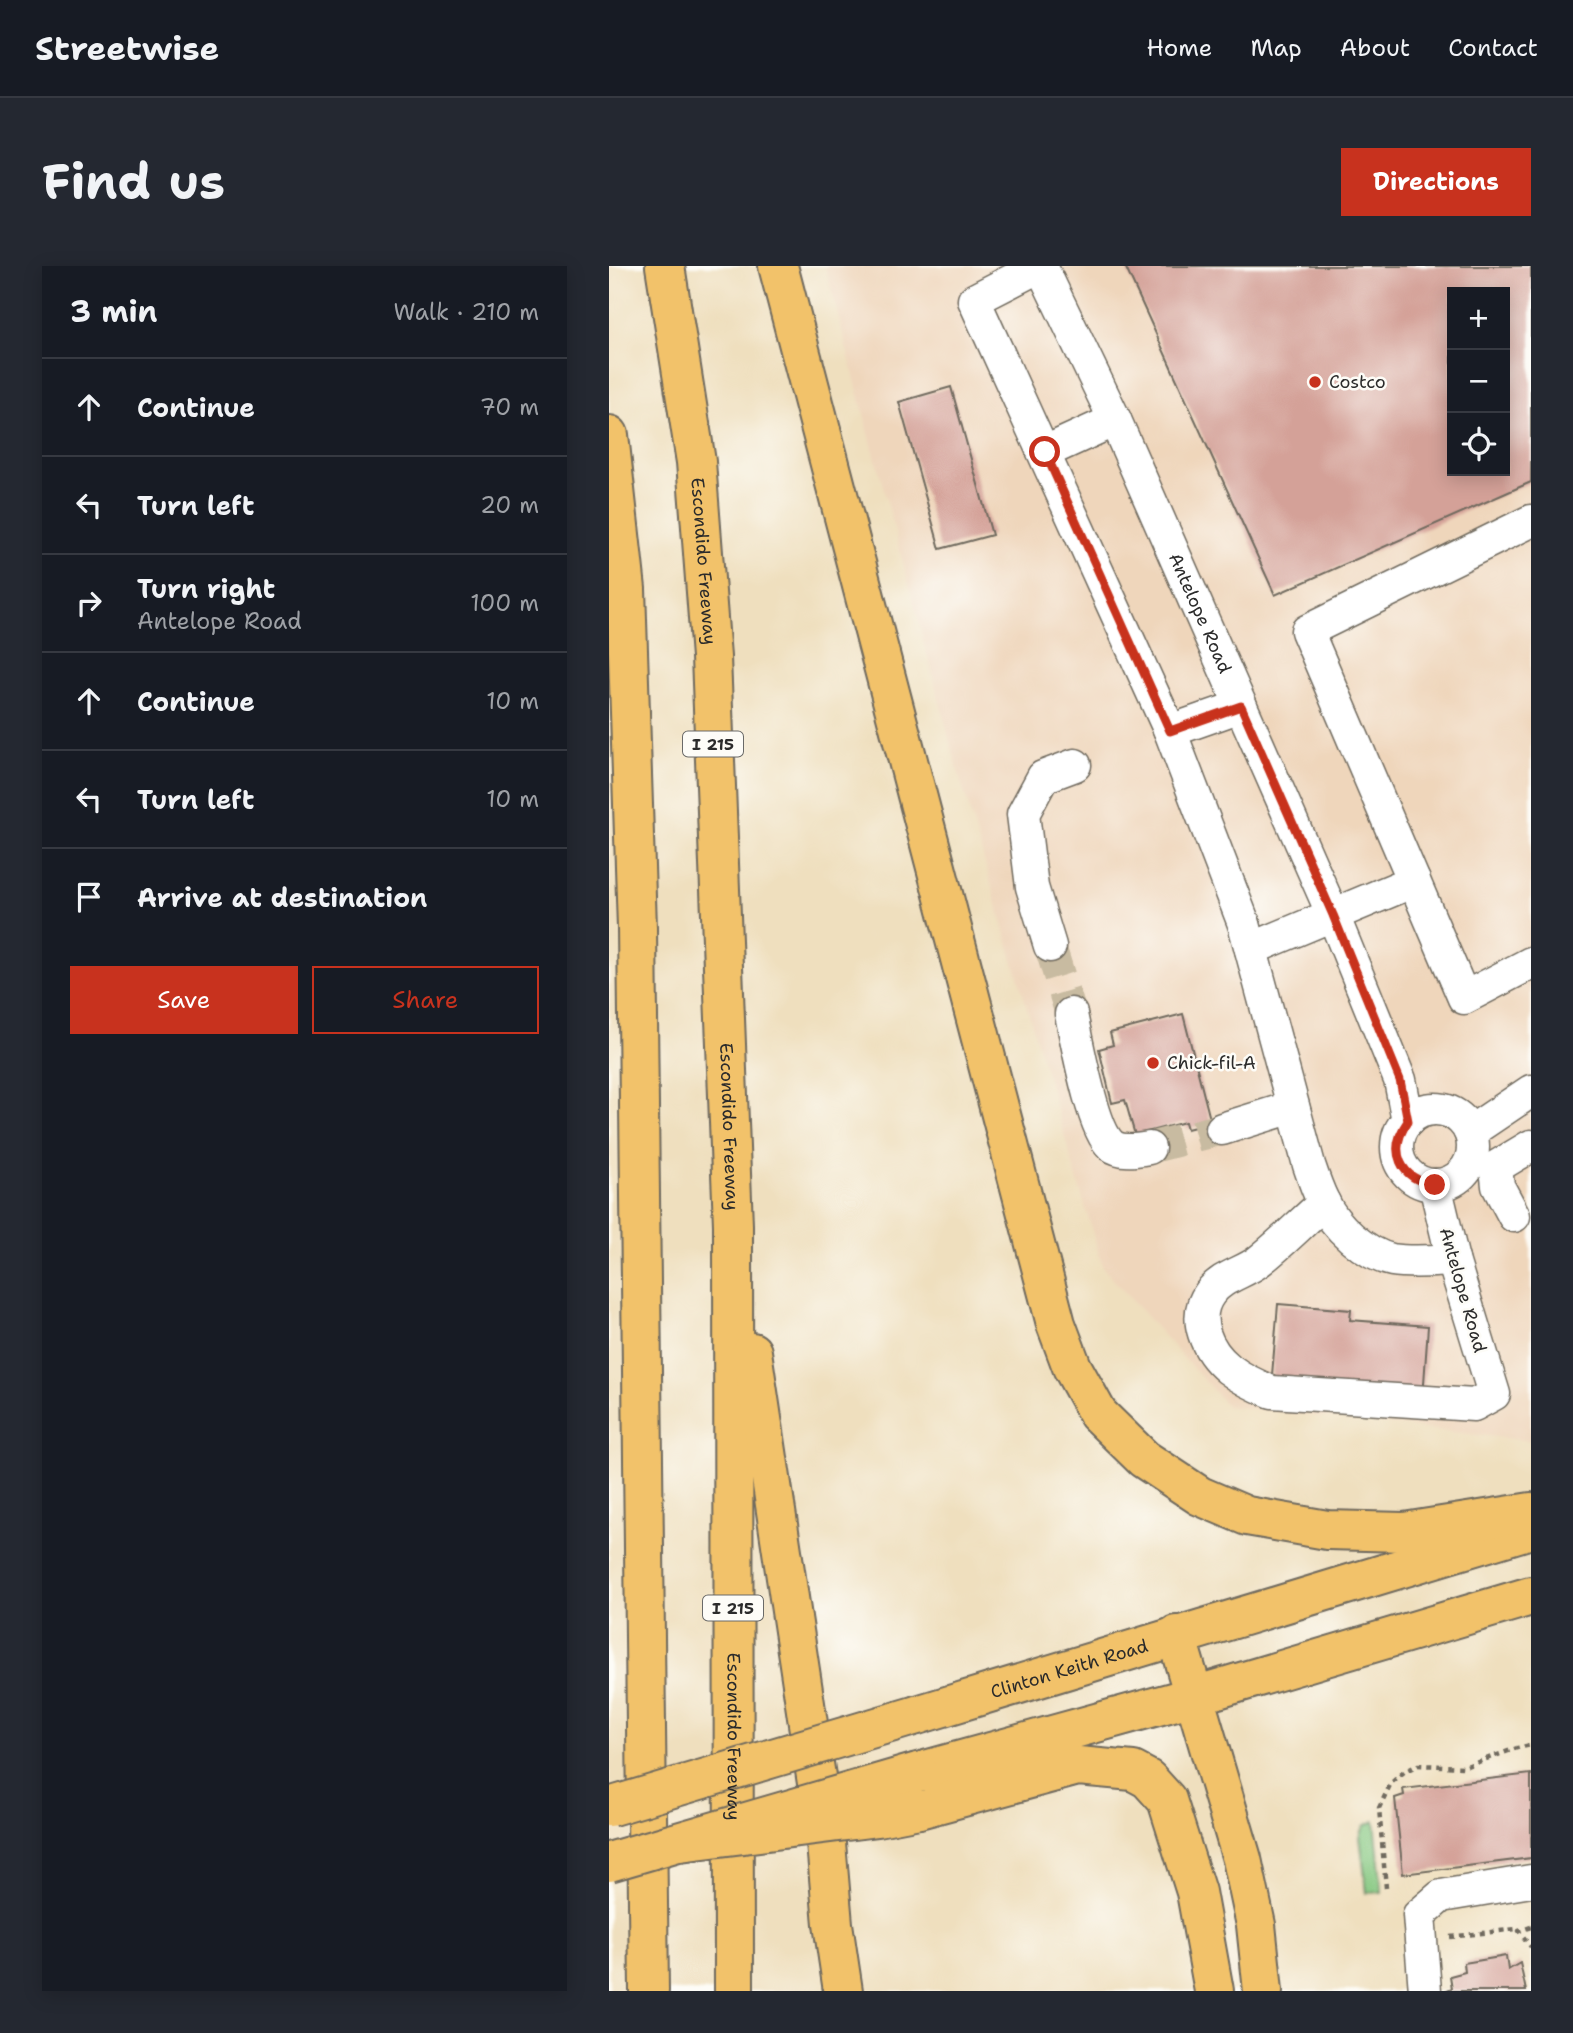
<!DOCTYPE html>
<meta charset="utf-8">
<style>
body{margin:0;font-family:"Shantell Sans",sans-serif;background:#242831;color:#f1f3f6}
.controls{position:absolute;right:21px;top:21px;display:grid;overflow:hidden;border-radius:0px;box-shadow:0 4px 18px #0003}
.controls button{width:63px;height:63px;display:grid;place-items:center;padding:0;border:0;border-bottom:2px solid #363941;background:#171b24;color:#f1f3f6;font:35px sans-serif}
.stop{position:absolute;width:21px;height:21px;margin:-16px;border:5px solid #c8321e;border-radius:50%;background:#fff}
.stop.end{background:#c8321e;border-color:#fff;box-shadow:0 2px 7px #0008}
.list{margin:0;padding:0;list-style:none}
h2{display:flex;justify-content:space-between;align-items:center;height:91px;margin:0;padding:0 28px;font-size:30px}
h2 small{font-size:23px;font-weight:400;color:#9ea1a6}
.list li{display:grid;grid-template-columns:46px 1fr auto;gap:21px;align-items:center;box-sizing:border-box;height:98px;padding:0 28px;border-top:2px solid #363941}
.list b{display:block;font-size:26px;white-space:nowrap}
.list p{margin:0;font-size:23px;white-space:nowrap;color:#9ea1a6}
.list em{font-size:23px;font-style:normal;color:#9ea1a6}
.actions{display:flex;gap:14px;padding:21px 28px}
.actions a{flex:1;padding:16px 0;border:2px solid #c8321e;border-radius:0px;text-align:center;font-size:24px;color:#c8321e}
.actions .main{background:#c8321e;color:#fff}
.icon{flex:none;width:38px;height:38px;fill:none;stroke:currentColor;stroke-width:2;stroke-linecap:round;stroke-linejoin:round}
.map{position:relative;flex:none;width:922px;height:1725px;overflow:hidden;border-radius:0px}
header{display:flex;align-items:center;gap:42px;box-sizing:border-box;height:98px;padding:0 35px;background:#171b24;border-bottom:2px solid #363941}
header strong{font-size:33px}
nav{display:flex;gap:38px;margin-inline-start:auto;font-size:24px}
.intro{display:flex;align-items:center;justify-content:space-between;box-sizing:border-box;height:168px;padding:0 42px}
h1{margin:0;font-size:49px}
.button{padding:18px 32px;border-radius:0px;background:#c8321e;color:#fff;font-size:24px;font-weight:700}
main{display:flex;gap:42px;padding:0 42px}
aside{flex:1;background:#171b24;border-radius:0px;box-shadow:0 4px 18px #0003}
.map>svg:first-child{display:block}
.built{fill:#efd6bb;fill-rule:evenodd}
.green{fill:#86c881;stroke:#587a56;stroke-width:2}
.building{fill:#d4a198;fill-rule:evenodd}
.lines{fill:none;stroke-linecap:round;stroke-linejoin:round}
.minor-tunnel{stroke:#c8bba1;stroke-width:32;stroke-dasharray:32 16;stroke-linecap:butt}
.minor-casing{stroke:#706a5e;stroke-width:35}
.major-casing{stroke:#706a5e;stroke-width:42}
.highway-casing{stroke:#706a5e;stroke-width:42}
.path{stroke:#706a5e;stroke-width:4.5;stroke-dasharray:5 5;stroke-linecap:butt}
.minor{stroke:#fff;stroke-width:32}
.major{stroke:#f2c26a;stroke-width:38}
.highway{stroke:#f2c26a;stroke-width:38}
.major-bridge-casing{stroke:#706a5e;stroke-width:42;stroke-linecap:butt}
.highway-bridge-casing{stroke:#706a5e;stroke-width:42;stroke-linecap:butt}
.major-bridge{stroke:#f2c26a;stroke-width:38}
.highway-bridge{stroke:#f2c26a;stroke-width:38}
.route{stroke:#c8321e;stroke-width:9}
.poi-dot{fill:#c8321e;stroke:#fdfcf7;stroke-width:2.5}
.labels{text-anchor:middle;dominant-baseline:central;stroke-width:5;stroke-linejoin:round;paint-order:stroke}
.shield{fill:#fdfcf7;stroke:#6a6a68;stroke-width:2}
.shield-label{font-size:16px;font-weight:bold;fill:#2b2b2b}
.poi-label{font-size:18px;fill:#2b2b2b;stroke:#fdfcf7;text-anchor:start}
.street-label{font-size:18px;fill:#2b2b2b;stroke:#fdfcf7}
</style>
<header>
<strong>Streetwise</strong>
<nav><a>Home</a><a>Map</a><a>About</a><a>Contact</a></nav>
</header>
<div class="intro"><h1>Find us</h1><a class="button">Directions</a></div>
<main>
<aside>
<h2>3 min<small>Walk · 210 m</small></h2>
<ul class="list">
<li><svg class="icon" aria-label="ahead" viewBox="0 0 24 24"><path d="M12 20V5M6 11l6-6 6 6"/></svg><div><b>Continue</b></div><em>70 m</em></li>
<li><svg class="icon" aria-label="left" viewBox="0 0 24 24"><path d="M17 20v-9H6M10 6l-5 5 5 5"/></svg><div><b>Turn left</b></div><em>20 m</em></li>
<li><svg class="icon" aria-label="right" viewBox="0 0 24 24"><path d="M7 20v-9h11M14 6l5 5-5 5"/></svg><div><b>Turn right</b><p>Antelope Road</p></div><em>100 m</em></li>
<li><svg class="icon" aria-label="ahead" viewBox="0 0 24 24"><path d="M12 20V5M6 11l6-6 6 6"/></svg><div><b>Continue</b></div><em>10 m</em></li>
<li><svg class="icon" aria-label="left" viewBox="0 0 24 24"><path d="M17 20v-9H6M10 6l-5 5 5 5"/></svg><div><b>Turn left</b></div><em>10 m</em></li>
<li><svg class="icon" aria-label="arrive" viewBox="0 0 24 24"><path d="M6 21V4h12l-3 4 3 4H6"/></svg><div><b>Arrive at destination</b></div></li>
</ul>
<div class="actions"><a class="main">Save</a><a>Share</a></div>
</aside>
<div class="map">
<svg width="922" height="1725" viewBox="0 0 922 1725">
<rect width="100%" height="100%" fill="#fdfcf7"/>
<filter id="ink" filterUnits="userSpaceOnUse"><feTurbulence type="fractalNoise" baseFrequency=".0143" numOctaves="2"/><feDisplacementMap in="SourceGraphic" scale="14" xChannelSelector="R" yChannelSelector="G"/><feConvolveMatrix kernelMatrix="1 2 1 2 8 2 1 2 1" color-interpolation-filters="sRGB"/></filter>
<filter id="wash" filterUnits="userSpaceOnUse"><feTurbulence type="fractalNoise" baseFrequency=".00686" numOctaves="4" result="noise"/><feDisplacementMap in="SourceGraphic" scale="28" xChannelSelector="R" yChannelSelector="G"/><feGaussianBlur stdDeviation="1.57" result="paint"/><feColorMatrix in="noise" values="0 0 0 0 0 0 0 0 0 0 0 0 0 0 0 0 0 1.4 0 .05"/><feComposite in="paint" operator="in"/></filter>
<g filter="url(#wash)">
<rect width="100%" height="100%" fill="#efdfbe"/>
<path class="built" d="M 216,0 L 922,0 L 922,1175 L 618,1140 L 494,1002 L 347,498 ZM 843,26 L 896,26 L 896,205 L 843,205 Z"/>
<path class="green" d="M 766,1555 L 773,1626 L 758,1627 L 751,1571 L 755,1560 Z"/>
<g id="blocks">
<path class="building" d="M 516,0 L 922,0 L 922,216 L 666,329 ZM 843,26 L 896,26 L 896,205 L 843,205 Z
M 342,121 L 383,269 L 331,283 L 290,136 Z
M 574,748 L 602,857 L 578,863 L 576,856 L 526,869 L 516,834 L 503,837 L 490,783 L 504,779 L 501,767 Z
M 669,1038 L 742,1044 L 741,1054 L 819,1060 L 814,1132 L 662,1121 Z
M 922,1508 L 922,1592 L 794,1608 L 786,1532 L 795,1529 L 794,1523 Z
M 897,1690 L 899,1704 L 911,1697 L 917,1725 L 836,1725 L 843,1722 L 841,1710 L 856,1706 L 855,1697 Z"/>
</g>
</g>
<g filter="url(#ink)">
<use href="#blocks" fill-opacity="0" stroke="#706a5e" stroke-width="2"/>
<g class="lines">
<path class="minor-tunnel" d="M 441,680 L 462,748
M 540,882 L 613,863"/>
<g class="minor-casing">
<g id="minor">
<path d="M 431,0 L 365,34 L 561,465 L 635,658 L 700,899 C 704,911 708,923 714,935 C 725,960 756,988 783,994 C 803,997 824,995 844,994"/>
<path id="s1" d="M 432,0 L 506,154 L 724,649 L 791,814 L 799,855"/>
<path d="M 436,186 L 506,154"/>
<path d="M 922,255 L 698,365 L 855,732 L 922,697"/>
<path d="M 561,465 L 632,440"/>
<path d="M 441,680 L 423,621 L 414,548 L 434,511 L 466,499"/>
<path d="M 642,683 L 805,615"/>
<path d="M 462,748 C 468,776 483,862 502,879 C 512,887 528,884 540,882"/>
<circle cx="826" cy="881" r="38"/>
<path d="M 613,863 L 684,841"/>
<path d="M 861,866 L 922,825"/>
<path d="M 715,937 C 693,956 673,977 650,995 C 635,1007 613,1010 601,1027 C 582,1052 598,1085 620,1103 C 633,1113 648,1120 663,1126 L 865,1139 L 885,1128 L 844,994 L 826,919"/>
<path d="M 905,950 L 889,920 L 887,901 L 922,880"/>
<path d="M 816,1725 L 810,1649 L 832,1630 L 922,1615"/>
</g>
</g>
<g class="major-casing">
<g id="major">
<path id="s2" d="M 308,1449 L 922,1263"/>
<path d="M 309,1506 L 585,1430 L 922,1330"/>
</g>
</g>
<g class="highway-casing">
<g id="highway">
<path id="s3" d="M 56,0 L 87,196 L 102,391 L 124,959 L 125,1725"/>
<path d="M 169,0 L 447,1058 L 463,1101 L 489,1148 L 535,1193 L 591,1230 L 638,1250 L 718,1264 L 795,1266 L 922,1246"/>
<path d="M 0,169 L 17,323 L 28,662 L 40,1725"/>
<path d="M 143,1086 L 217,1577 L 224,1658 L 234,1725"/>
<path d="M 567,1369 L 633,1593 L 647,1659 L 654,1725"/>
<path d="M 310,1543 L 469,1500 L 524,1505 L 539,1513 L 558,1534 L 587,1626 L 605,1725"/>
</g>
</g>
<path class="path" d="M 777,1622 L 770,1542 L 782,1517 L 795,1506 L 809,1499 L 855,1501 L 908,1482 L 922,1479
M 922,1661 L 910,1665 L 922,1681
M 841,1671 L 907,1663 L 910,1665"/>
<use href="#minor" class="minor"/>
<use href="#major" class="major"/>
<use href="#highway" class="highway"/>
<g class="major-bridge-casing">
<path id="major-bridge" d="M 0,1541 L 308,1449
M 0,1596 L 309,1506"/>
</g>
<g class="highway-bridge-casing">
<path id="highway-bridge" d="M 71,1576 L 269,1551 L 310,1543"/>
</g>
<use href="#major-bridge" class="major-bridge"/>
<use href="#highway-bridge" class="highway-bridge"/>
</g>
</g>
<g class="lines" filter="url(#ink)">
<path class="route" d="M 436,186 L 561,465 L 632,440 L 724,649 L 791,814 L 799,855 C 778,885 791,913 826,919"/>
</g>
<g class="poi-dot">
<circle cx="706" cy="116" r="7"/>
<circle cx="544" cy="797" r="7"/>
</g>
<g class="labels">
<g class="shield">
<rect x="74" y="465.5" width="60" height="25" rx="5"/>
<rect x="94" y="1329.5" width="60" height="25" rx="5"/>
</g>
<g class="shield-label">
<text x="104" y="478">I 215</text>
<text x="124" y="1342">I 215</text>
</g>
<g class="poi-label">
<text x="720" y="116">Costco</text>
<text x="558" y="797">Chick-fil-A</text>
</g>
<g class="street-label">
<text stroke="none"><textPath href="#s3" startOffset="298">Escondido Freeway</textPath></text>
<text stroke="none"><textPath href="#s1" startOffset="382">Antelope Road</textPath></text>
<text stroke="none"><textPath href="#s3" startOffset="864">Escondido Freeway</textPath></text>
<text transform="translate(854 1024) rotate(74)">Antelope Road</text>
<text stroke="none"><textPath href="#s2" startOffset="159">Clinton Keith Road</textPath></text>
<text stroke="none"><textPath href="#s3" startOffset="1474">Escondido Freeway</textPath></text>
</g>
</g>
</svg>
<div class="controls">
<button>+</button>
<button>−</button>
<button><svg class="icon" aria-label="locate" viewBox="0 0 24 24"><circle cx="12" cy="12" r="6"/><path d="M12 2v4M12 18v4M2 12h4M18 12h4"/></svg></button>
</div>
<div class="stop" style="left:436px;top:186px"></div>
<div class="stop end" style="left:826px;top:919px"></div>
</div>
</main>
